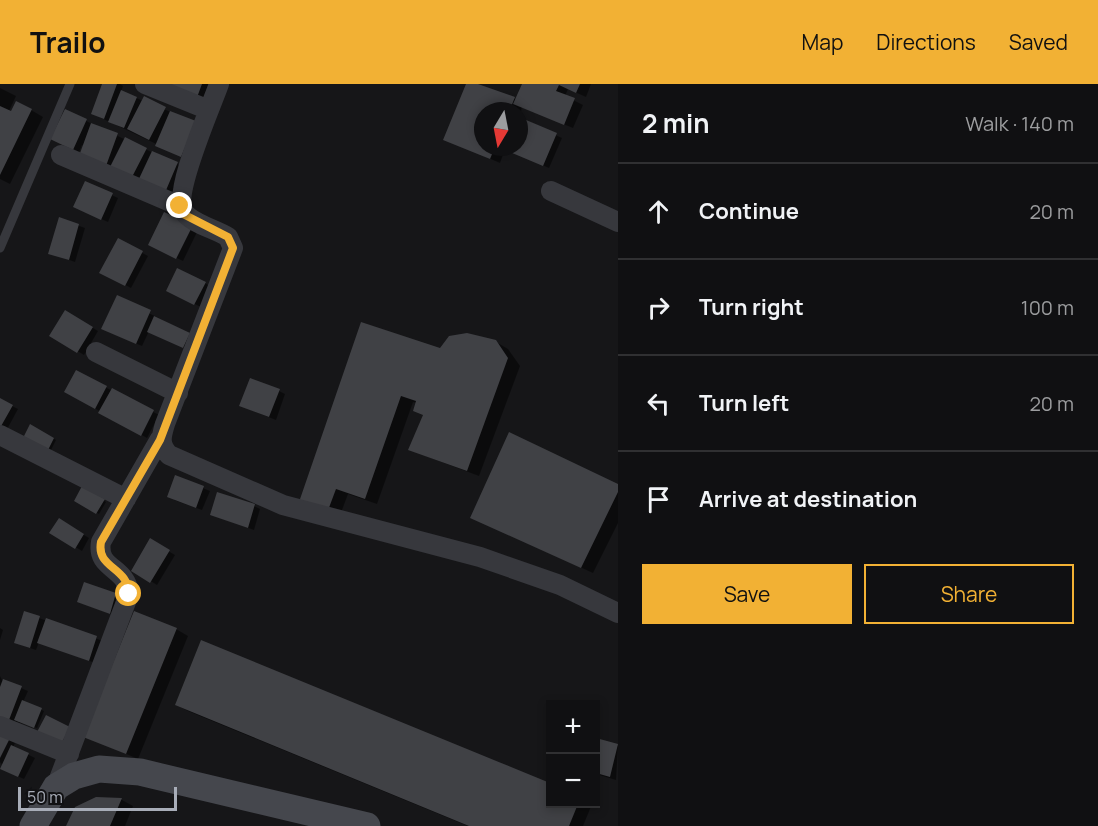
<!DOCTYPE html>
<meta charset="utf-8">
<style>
body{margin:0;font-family:Manrope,sans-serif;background:#1e1e20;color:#f1f3f6}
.controls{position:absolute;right:18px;bottom:18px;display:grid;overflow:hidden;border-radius:0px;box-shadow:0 3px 9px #0003}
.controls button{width:54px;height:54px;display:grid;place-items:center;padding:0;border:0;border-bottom:2px solid #303032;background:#101012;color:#f1f3f6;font:30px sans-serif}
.compass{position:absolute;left:474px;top:18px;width:54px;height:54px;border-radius:50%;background:#101012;box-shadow:0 3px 9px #0003;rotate:190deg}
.scale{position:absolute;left:18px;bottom:15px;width:159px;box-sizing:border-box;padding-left:6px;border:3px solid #a8adb8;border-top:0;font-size:16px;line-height:21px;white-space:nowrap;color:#a8adb8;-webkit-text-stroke:4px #111113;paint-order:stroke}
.stop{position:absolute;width:18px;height:18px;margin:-14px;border:4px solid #f2b134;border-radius:50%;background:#fff}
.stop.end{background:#f2b134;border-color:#fff;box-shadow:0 2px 6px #0008}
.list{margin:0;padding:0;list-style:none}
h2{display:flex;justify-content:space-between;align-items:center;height:78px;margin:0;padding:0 24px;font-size:26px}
h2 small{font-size:20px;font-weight:400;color:#9c9d9f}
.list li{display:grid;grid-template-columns:39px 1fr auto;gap:18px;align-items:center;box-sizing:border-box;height:96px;padding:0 24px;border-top:2px solid #303032}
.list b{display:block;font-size:22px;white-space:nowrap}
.list em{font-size:20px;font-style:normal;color:#9c9d9f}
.actions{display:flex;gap:12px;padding:18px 24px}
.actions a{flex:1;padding:14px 0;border:2px solid #f2b134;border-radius:0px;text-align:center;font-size:21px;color:#f2b134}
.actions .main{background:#f2b134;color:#111}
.icon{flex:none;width:33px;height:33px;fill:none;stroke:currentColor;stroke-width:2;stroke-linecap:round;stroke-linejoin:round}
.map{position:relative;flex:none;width:618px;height:742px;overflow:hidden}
header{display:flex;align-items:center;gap:36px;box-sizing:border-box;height:84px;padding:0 30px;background:#f2b134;color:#111}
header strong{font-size:28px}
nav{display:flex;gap:33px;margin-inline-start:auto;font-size:21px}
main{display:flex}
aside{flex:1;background:#101012}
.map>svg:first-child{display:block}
.shadow{fill:#0007}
.building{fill:#404145}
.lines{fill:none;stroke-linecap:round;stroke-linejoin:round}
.lane{stroke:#37383d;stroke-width:9}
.street{stroke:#37383d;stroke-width:20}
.secondary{stroke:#45474d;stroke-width:27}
.route{stroke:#f2b134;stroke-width:8}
</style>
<header>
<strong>Trailo</strong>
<nav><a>Map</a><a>Directions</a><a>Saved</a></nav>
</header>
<main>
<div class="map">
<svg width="618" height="742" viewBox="0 0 618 742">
<rect width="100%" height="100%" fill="#161618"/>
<path class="shadow" d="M 103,0 L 120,0 L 123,2 L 121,8 L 171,28 L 188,75 L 93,30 Z
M 149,0 L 209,0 L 202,18 Z
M 468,0 L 517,16 L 523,0 L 591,0 L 586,13 L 568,5 L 565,12 L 583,21 L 573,44 L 522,23 L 521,27 L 483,27 L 483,63 L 519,63 L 519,35 L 562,54 L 549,84 L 505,65 L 500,79 L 445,55 Z
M 0,4 L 16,12 L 9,27 L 31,26 L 43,33 L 10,100 L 0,95 Z
M 65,27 L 183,83 L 170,113 L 87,75 L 85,62 L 82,61 L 79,68 L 58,58 Z
M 85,99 L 118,114 L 108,138 L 81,126 Z
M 165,130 L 198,146 L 183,177 L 156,164 Z
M 60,135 L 85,144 L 75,178 L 50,169 Z
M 118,156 L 148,172 L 131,204 L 101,188 Z
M 205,199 L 211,203 L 201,223 L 174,210 Z
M 118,213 L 189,250 L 189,266 L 149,247 L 142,262 L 109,248 Z
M 66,228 L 98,247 L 84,271 L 51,251 Z
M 496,258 L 508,265 L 520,282 L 479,392 L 410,366 L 424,332 L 417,319 L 413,318 L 377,420 L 348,410 L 339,434 L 300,418 L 440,266 Z
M 76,288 L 159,331 L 147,354 L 66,308 Z
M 279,307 L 285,310 L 276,336 L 241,322 Z
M 0,316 L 18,325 L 5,349 L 0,346 Z
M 31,342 L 56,356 L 50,368 Z
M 176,393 L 210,407 L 202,426 L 174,416 Z
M 618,402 L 618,439 L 593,489 L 472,434 Z
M 83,404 L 106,418 L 99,430 L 76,416 Z
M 254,422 L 260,425 L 254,446 L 212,431 Z
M 59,436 L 89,454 L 82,467 L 51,448 Z
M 151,457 L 175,471 L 157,501 L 133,486 Z
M 85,500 L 122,514 L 116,532 L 79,518 Z
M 25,529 L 103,557 L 95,579 L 39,558 L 36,566 L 21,561 Z
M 0,544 L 3,546 L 0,556 Z
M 176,545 L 188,552 L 138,675 L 85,652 Z
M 202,558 L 550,701 L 550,720 L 592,720 L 583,742 L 468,742 L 188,627 L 176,621 Z
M 0,592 L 2,596 L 28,607 L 23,618 L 44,627 L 37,644 L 0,633 Z
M 0,651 L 15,659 L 13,663 L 35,674 L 24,695 L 8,688 L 0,678 Z
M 596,655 L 618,662 L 616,696 L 596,690 Z
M 96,715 L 122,716 L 133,722 L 125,742 L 68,742 Z"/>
<path class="building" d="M 102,0 L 117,0 L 104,35 L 91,30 Z
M 167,0 L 202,0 L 196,16 Z
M 466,0 L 478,0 L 515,13 L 511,23 L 508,22 L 506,27 L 483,27 L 483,63 L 495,63 L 490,75 L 443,56 Z
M 522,0 L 580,0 L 576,9 L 559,1 L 556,7 L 575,14 L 564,41 L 513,20 Z
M 121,6 L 137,13 L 124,44 L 108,38 Z
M 144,12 L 166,23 L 149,56 L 127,45 Z
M 16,17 L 32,25 L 0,91 L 0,22 L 11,27 Z
M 65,25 L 87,35 L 73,66 L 50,55 Z
M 170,27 L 196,37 L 181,73 L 155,62 Z
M 519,33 L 557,49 L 543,82 L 498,63 L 519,63 Z
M 91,39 L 118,49 L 106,82 L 79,72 Z
M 125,53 L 147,64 L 132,93 L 110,83 Z
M 152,67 L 178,78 L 164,111 L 137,99 Z
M 85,97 L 113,109 L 101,136 L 73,123 Z
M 164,128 L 193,141 L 176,175 L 148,161 Z
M 59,133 L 79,140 L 69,176 L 48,170 Z
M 118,154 L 143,167 L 125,202 L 99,189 Z
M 177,184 L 206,198 L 194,221 L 166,207 Z
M 117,211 L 151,226 L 136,260 L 101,245 Z
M 65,226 L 93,243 L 77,269 L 49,252 Z
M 154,232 L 190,249 L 183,264 L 147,248 Z
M 361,238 L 440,264 L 449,252 L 467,249 L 496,256 L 508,274 L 467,387 L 408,366 L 423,331 L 413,327 L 416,317 L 401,312 L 365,415 L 336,405 L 327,429 L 299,418 Z
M 76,286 L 107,302 L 95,325 L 64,308 Z
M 250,294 L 280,305 L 269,333 L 239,322 Z
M 112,304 L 154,326 L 141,352 L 98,329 Z
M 0,314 L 13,321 L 0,344 Z
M 30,340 L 54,354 L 47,368 L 23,354 Z
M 509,348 L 618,400 L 618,408 L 581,484 L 470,434 Z
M 175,391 L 204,402 L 196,424 L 167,413 Z
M 82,402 L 105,415 L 96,430 L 74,417 Z
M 217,408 L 255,420 L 248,444 L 210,431 Z
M 59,434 L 84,450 L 75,465 L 49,449 Z
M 150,454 L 170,466 L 150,499 L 131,487 Z
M 84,498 L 116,509 L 110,530 L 77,518 Z
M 24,527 L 40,532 L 30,564 L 14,559 Z
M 134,527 L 177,544 L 126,670 L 83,653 Z
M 46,534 L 97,552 L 89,577 L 37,559 Z
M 201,556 L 550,699 L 550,720 L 578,720 L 569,742 L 469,742 L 175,621 Z
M 3,595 L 22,602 L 9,636 L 0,633 L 0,603 Z
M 22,616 L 42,624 L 34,644 L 14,636 Z
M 46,631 L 70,643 L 61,660 L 37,648 Z
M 0,649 L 10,654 L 0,674 Z
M 596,654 L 618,660 L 610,693 L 596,689 Z
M 11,661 L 29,669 L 18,693 L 0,685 Z
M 96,713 L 122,714 L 110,742 L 66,742 L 75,723 Z"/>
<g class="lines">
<path class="lane" d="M 0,164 L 70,0"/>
<path class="street" d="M 145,0 L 209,26
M 219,0 C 211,23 172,110 184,128 C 192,140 216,145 228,153 L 233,164 L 165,340 C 161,353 159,361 169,371 L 283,421 L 480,473 L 560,501 L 618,529
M 61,71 L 180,122
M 551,107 L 618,138
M 96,268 L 178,309
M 0,351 L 126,415
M 0,642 L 69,670
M 56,703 L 129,510 C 127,482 96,486 101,458 L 160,355"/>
<path class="secondary" d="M 33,742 L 56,703 L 74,692 L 99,685 L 140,688 L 367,742"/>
</g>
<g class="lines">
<path class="route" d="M 129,510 C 128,482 96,485 101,458 L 160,356 L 233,164 L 228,153 L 185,131 L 180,122"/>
</g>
</svg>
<div class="controls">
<button>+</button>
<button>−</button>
</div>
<svg class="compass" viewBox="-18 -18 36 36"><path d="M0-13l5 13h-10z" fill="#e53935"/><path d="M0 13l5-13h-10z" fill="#9c9d9f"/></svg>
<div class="scale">50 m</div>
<div class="stop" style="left:129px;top:510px"></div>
<div class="stop end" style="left:180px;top:122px"></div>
</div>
<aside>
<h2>2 min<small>Walk · 140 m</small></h2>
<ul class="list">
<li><svg class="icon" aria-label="ahead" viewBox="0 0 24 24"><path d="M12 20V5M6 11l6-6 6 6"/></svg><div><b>Continue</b></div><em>20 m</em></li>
<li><svg class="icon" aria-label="right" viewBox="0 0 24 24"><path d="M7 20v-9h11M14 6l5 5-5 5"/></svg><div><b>Turn right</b></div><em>100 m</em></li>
<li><svg class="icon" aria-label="left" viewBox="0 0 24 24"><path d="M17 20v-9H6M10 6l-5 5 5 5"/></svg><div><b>Turn left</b></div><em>20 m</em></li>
<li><svg class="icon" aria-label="arrive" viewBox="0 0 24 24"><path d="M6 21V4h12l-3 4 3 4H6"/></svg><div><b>Arrive at destination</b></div></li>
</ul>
<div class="actions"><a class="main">Save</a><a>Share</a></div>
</aside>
</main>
